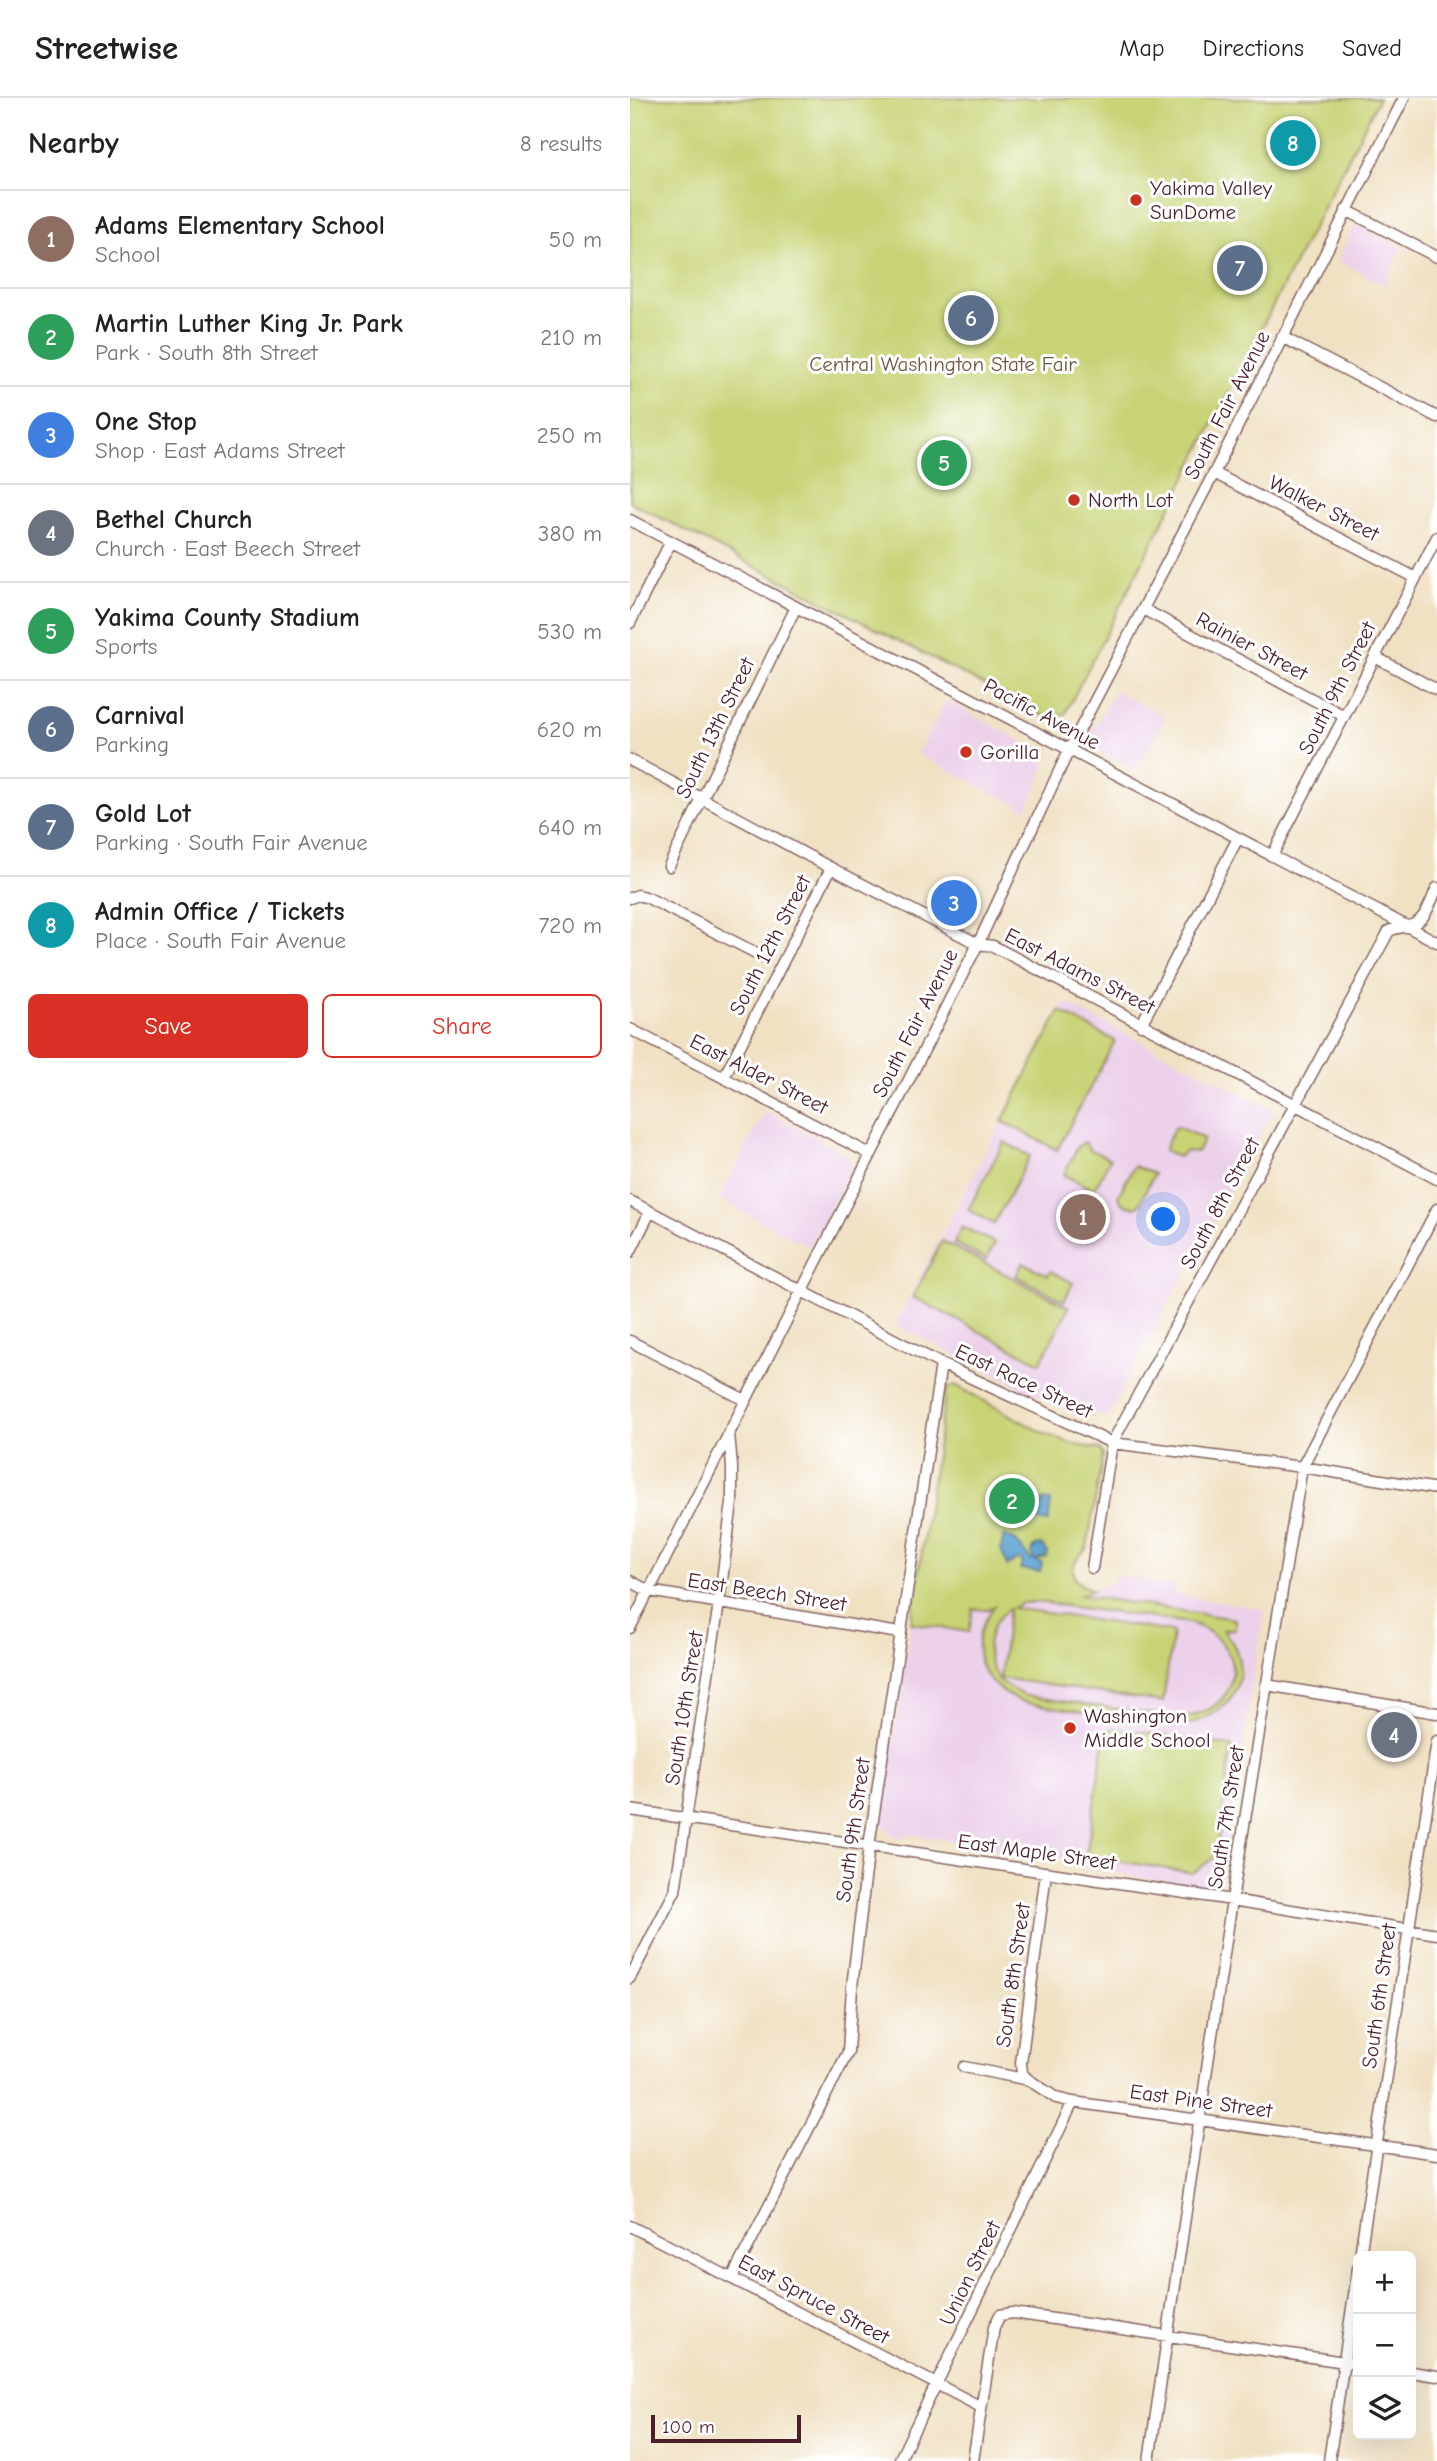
<!DOCTYPE html>
<meta charset="utf-8">
<style>
body{margin:0;font-family:"Comic Neue",sans-serif;background:#f2f2f2;color:#222}
.controls{position:absolute;right:21px;bottom:21px;display:grid;overflow:hidden;border-radius:10px;box-shadow:0 7px 28px #0002}
.controls button{width:63px;height:63px;display:grid;place-items:center;padding:0;border:0;border-bottom:2px solid #e0e0e0;background:#fff;color:#222;font:35px sans-serif}
.scale{position:absolute;left:21px;bottom:18px;width:150px;box-sizing:border-box;padding-left:7px;border:4px solid #4a1f2b;border-top:0;font-size:19px;line-height:24px;white-space:nowrap;color:#4a1f2b;-webkit-text-stroke:5px #fff;paint-order:stroke}
.you{position:absolute;left:534px;top:1122px;width:24px;height:24px;margin:-18px;border:5px solid #fff;border-radius:50%;background:#1a73e8;box-shadow:0 0 0 10px #1a73e833}
.badge{display:grid;place-items:center;width:46px;height:46px;border-radius:50%;background:#d93025;color:#fff;font-size:23px;font-weight:700}
.pin{position:absolute;translate:-50% -50%;border:4px solid #fff;box-shadow:0 2px 7px #0006}
.list{margin:0;padding:0;list-style:none}
h2{display:flex;justify-content:space-between;align-items:center;height:91px;margin:0;padding:0 28px;font-size:30px}
h2 small{font-size:23px;font-weight:400;color:#767676}
.list li{display:grid;grid-template-columns:46px 1fr auto;gap:21px;align-items:center;box-sizing:border-box;height:98px;padding:0 28px;border-top:2px solid #e0e0e0}
.list b{display:block;font-size:26px;white-space:nowrap}
.list p{margin:0;font-size:23px;white-space:nowrap;color:#767676}
.list em{font-size:23px;font-style:normal;color:#767676}
.actions{display:flex;gap:14px;padding:21px 28px}
.actions a{flex:1;padding:16px 0;border:2px solid #d93025;border-radius:10px;text-align:center;font-size:24px;color:#d93025}
.actions .main{background:#d93025;color:#fff}
.icon{flex:none;width:38px;height:38px;fill:none;stroke:currentColor;stroke-width:2;stroke-linecap:round;stroke-linejoin:round}
.map{position:relative;flex:none;width:807px;height:2363px;overflow:hidden}
header{display:flex;align-items:center;gap:42px;box-sizing:border-box;height:98px;padding:0 35px;background:#fff;border-bottom:2px solid #e0e0e0}
header strong{font-size:33px}
nav{display:flex;gap:38px;margin-inline-start:auto;font-size:24px}
main{display:flex}
aside{flex:1;background:#fff}
.map>svg:first-child{display:block}
.built{fill:#ecd1ea}
.green{fill:#c7d374;stroke:#887950;stroke-width:2;fill-rule:evenodd}
.water{fill:#5aa2d0;stroke:#52607e;stroke-width:2}
.lines{fill:none;stroke-linecap:round;stroke-linejoin:round}
.minor-casing{stroke:#846360;stroke-width:13}
.minor{stroke:#fff;stroke-width:10}
.poi-dot{fill:#c8321e;stroke:#fff;stroke-width:2.5}
.labels{text-anchor:middle;dominant-baseline:central;stroke-width:6;stroke-linejoin:round;paint-order:stroke}
.poi-label{font-size:21px;fill:#4a1f2b;stroke:#fff;text-anchor:start}
.park-label{font-size:21px;fill:#705541;stroke:#fff}
.street-label{font-size:21px;fill:#4a1f2b;stroke:#fff}
</style>
<header>
<strong>Streetwise</strong>
<nav><a>Map</a><a>Directions</a><a>Saved</a></nav>
</header>
<main>
<aside>
<h2>Nearby<small>8 results</small></h2>
<ul class="list">
<li><span class="badge" style="background:#8d6e63">1</span><div><b>Adams Elementary School</b><p>School</p></div><em>50 m</em></li>
<li><span class="badge" style="background:#2e9e5b">2</span><div><b>Martin Luther King Jr. Park</b><p>Park · South 8th Street</p></div><em>210 m</em></li>
<li><span class="badge" style="background:#3f7fe0">3</span><div><b>One Stop</b><p>Shop · East Adams Street</p></div><em>250 m</em></li>
<li><span class="badge" style="background:#6b7280">4</span><div><b>Bethel Church</b><p>Church · East Beech Street</p></div><em>380 m</em></li>
<li><span class="badge" style="background:#2e9e5b">5</span><div><b>Yakima County Stadium</b><p>Sports</p></div><em>530 m</em></li>
<li><span class="badge" style="background:#5c6f8a">6</span><div><b>Carnival</b><p>Parking</p></div><em>620 m</em></li>
<li><span class="badge" style="background:#5c6f8a">7</span><div><b>Gold Lot</b><p>Parking · South Fair Avenue</p></div><em>640 m</em></li>
<li><span class="badge" style="background:#0f9aa8">8</span><div><b>Admin Office / Tickets</b><p>Place · South Fair Avenue</p></div><em>720 m</em></li>
</ul>
<div class="actions"><a class="main">Save</a><a>Share</a></div>
</aside>
<div class="map">
<svg width="807" height="2363" viewBox="0 0 807 2363">
<rect width="100%" height="100%" fill="#fff"/>
<filter id="ink" filterUnits="userSpaceOnUse"><feTurbulence type="fractalNoise" baseFrequency=".0143" numOctaves="2"/><feDisplacementMap in="SourceGraphic" scale="14" xChannelSelector="R" yChannelSelector="G"/><feConvolveMatrix kernelMatrix="1 2 1 2 8 2 1 2 1" color-interpolation-filters="sRGB"/></filter>
<filter id="wash" filterUnits="userSpaceOnUse"><feTurbulence type="fractalNoise" baseFrequency=".00686" numOctaves="4" result="noise"/><feDisplacementMap in="SourceGraphic" scale="28" xChannelSelector="R" yChannelSelector="G"/><feGaussianBlur stdDeviation="1.57" result="paint"/><feColorMatrix in="noise" values="0 0 0 0 0 0 0 0 0 0 0 0 0 0 0 0 0 1.4 0 .05"/><feComposite in="paint" operator="in"/></filter>
<g filter="url(#wash)">
<rect width="100%" height="100%" fill="#f0e1c3"/>
<path class="built" d="M 729,128 L 772,149 L 754,187 L 707,162 L 724,129 Z
M 485,592 L 535,619 L 506,673 L 467,652 L 461,643 L 461,636 Z
M 316,602 L 410,653 L 416,666 L 397,712 L 288,656 Z
M 434,904 L 643,1012 L 477,1319 L 442,1313 L 428,1308 L 265,1227 Z
M 135,1013 L 218,1057 L 221,1071 L 180,1149 L 89,1101 Z
M 488,1477 L 546,1489 L 544,1496 L 634,1511 L 591,1781 L 582,1791 L 435,1767 L 435,1762 L 278,1736 L 275,1740 L 263,1738 L 251,1726 L 281,1525 L 338,1534 L 343,1511 L 379,1498 L 448,1497 L 479,1487 Z"/>
<path class="green" d="M 0,0 L 749,0 L 435,616 L 418,620 L 0,404 Z
M 430,913 L 485,943 L 427,1052 L 372,1023 Z
M 548,1029 L 574,1041 L 567,1054 L 556,1053 L 548,1059 L 534,1052 L 544,1030 Z
M 374,1044 L 400,1058 L 364,1126 L 338,1112 Z
M 455,1044 L 459,1051 L 480,1061 L 464,1092 L 434,1077 L 448,1048 Z
M 504,1068 L 524,1076 L 508,1108 C 498,1110 491,1108 488,1098 Z
M 332,1129 L 365,1145 L 356,1162 L 324,1145 Z
M 312,1143 L 439,1209 L 410,1265 L 283,1199 Z
M 393,1165 L 418,1177 L 421,1173 L 443,1185 L 434,1203 L 386,1178 Z
M 325,1287 L 415,1336 L 446,1347 L 470,1351 L 473,1357 L 457,1450 L 446,1462 L 443,1471 L 445,1481 L 453,1488 L 463,1492 L 450,1497 L 605,1521 L 605,1531 L 593,1532 C 597,1537 602,1543 605,1550 C 623,1593 586,1624 547,1628 L 397,1605 C 367,1596 342,1572 349,1538 C 352,1526 358,1518 364,1508 L 357,1512 L 343,1511 L 339,1534 L 281,1525 L 316,1291 ZM 407,1504 L 560,1525 C 622,1545 614,1615 549,1620 L 396,1598 C 386,1594 375,1589 368,1580 C 351,1559 357,1525 379,1511 L 370,1580 L 533,1604 L 543,1534 L 383,1510 L 392,1505 Z
M 483,1630 L 602,1648 L 586,1758 L 563,1775 L 456,1758 L 475,1637 Z"/>
<path class="water" d="M 395,1396 L 406,1398 L 407,1407 L 412,1407 L 413,1402 L 421,1403 L 418,1424 L 399,1422 L 395,1428 L 386,1426 L 382,1411 L 385,1411 L 386,1404 L 394,1404 Z
M 374,1437 L 386,1443 L 401,1462 L 403,1461 L 402,1454 L 405,1448 L 411,1447 L 418,1454 L 416,1459 L 405,1462 L 412,1465 L 410,1474 L 390,1471 L 393,1464 L 389,1461 L 377,1468 L 371,1451 Z"/>
</g>
<g filter="url(#ink)">
<g class="lines">
<g class="minor-casing">
<path id="minor" d="M 716,112 L 807,159
M 652,239 L 807,319
M 584,375 L 786,480
M 0,422 L 807,844
M 513,511 L 714,618
M 0,525 L 41,443
M 745,559 L 807,592
M 0,662 L 201,770 L 348,846 L 363,848 L 807,1081
M 642,758 L 807,439
M 39,768 L 166,509
M 0,800 L 8,797 L 18,800 L 134,859
M 511,927 L 608,740
M 0,931 L 240,1056
M 94,979 L 201,770
M 0,1103 L 311,1266 L 482,1345 L 672,1369 L 807,1391
M 0,1154 L 20,1114
M 0,1243 L 115,1302
M 462,1470 L 482,1345 L 759,833 C 768,828 778,830 786,825 C 797,819 802,800 807,790
M 0,1483 L 19,1493 L 269,1535
M 0,1530 L 348,846 L 439,652 L 584,375 L 774,0
M 636,1587 L 807,1615
M 0,1712 L 602,1802 L 807,1836
M 0,1880 L 45,1793 L 89,1505 L 102,1405 L 102,1368 L 99,1336
M 334,1969 L 399,1982 L 426,2000 L 443,2004 L 807,2056
M 398,1982 L 392,1975 L 391,1965 L 416,1775
M 0,2128 L 351,2309
M 730,2158 L 807,1643
M 102,2180 L 218,1954 L 222,1889 L 239,1748 L 311,1266
M 781,2274 L 807,2278
M 269,2363 L 443,2004
M 343,2363 L 364,2229 L 370,2217 L 383,2215 L 728,2266
M 519,2363 L 602,1802 L 672,1369 L 807,1111
M 699,2363 L 728,2170"/>
</g>
<use href="#minor" class="minor"/>
</g>
</g>
<g class="poi-dot">
<circle cx="506" cy="102" r="7"/>
<circle cx="444" cy="402" r="7"/>
<circle cx="336" cy="654" r="7"/>
<circle cx="440" cy="1630" r="7"/>
</g>
<g class="labels">
<g class="poi-label">
<text x="520" y="90">Yakima Valley<tspan x="520" dy="24">SunDome</tspan></text>
<text x="458" y="402">North Lot</text>
<text x="350" y="654">Gorilla</text>
<text x="454" y="1618">Washington<tspan x="454" dy="24">Middle School</tspan></text>
</g>
<g class="park-label">
<text x="313" y="266">Central Washington State Fair</text>
</g>
<g class="street-label">
<text transform="translate(597 307) rotate(-63)">South Fair Avenue</text>
<text transform="translate(694 410) rotate(27)">Walker Street</text>
<text transform="translate(622 548) rotate(28)">Rainier Street</text>
<text transform="translate(707 590) rotate(-63)">South 9th Street</text>
<text transform="translate(412 616) rotate(28)">Pacific Avenue</text>
<text transform="translate(85 630) rotate(-64)">South 13th Street</text>
<text transform="translate(140 847) rotate(-63)">South 12th Street</text>
<text transform="translate(450 873) rotate(27)">East Adams Street</text>
<text transform="translate(285 925) rotate(-63)">South Fair Avenue</text>
<text transform="translate(129 976) rotate(27)">East Alder Street</text>
<text transform="translate(590 1105) rotate(-62)">South 8th Street</text>
<text transform="translate(394 1283) rotate(25)">East Race Street</text>
<text transform="translate(137 1494) rotate(9)">East Beech Street</text>
<text transform="translate(54 1610) rotate(-81)">South 10th Street</text>
<text transform="translate(596 1719) rotate(-81)">South 7th Street</text>
<text transform="translate(223 1732) rotate(-82)">South 9th Street</text>
<text transform="translate(407 1754) rotate(8)">East Maple Street</text>
<text transform="translate(383 1877) rotate(-82)">South 8th Street</text>
<text transform="translate(749 1898) rotate(-82)">South 6th Street</text>
<text transform="translate(571 2003) rotate(8)">East Pine Street</text>
<text transform="translate(340 2175) rotate(-64)">Union Street</text>
<text transform="translate(184 2201) rotate(28)">East Spruce Street</text>
</g>
</g>
</svg>
<div class="controls">
<button>+</button>
<button>−</button>
<button><svg class="icon" aria-label="layers" viewBox="0 0 24 24"><path d="M12 4l9 5-9 5-9-5zM3 14l9 5 9-5"/></svg></button>
</div>
<div class="scale">100 m</div>
<div class="you"></div>
<div class="pin badge" style="left:453px;top:1119px;background:#8d6e63">1</div>
<div class="pin badge" style="left:382px;top:1403px;background:#2e9e5b">2</div>
<div class="pin badge" style="left:324px;top:805px;background:#3f7fe0">3</div>
<div class="pin badge" style="left:764px;top:1637px;background:#6b7280">4</div>
<div class="pin badge" style="left:314px;top:365px;background:#2e9e5b">5</div>
<div class="pin badge" style="left:341px;top:220px;background:#5c6f8a">6</div>
<div class="pin badge" style="left:610px;top:170px;background:#5c6f8a">7</div>
<div class="pin badge" style="left:663px;top:45px;background:#0f9aa8">8</div>
</div>
</main>
